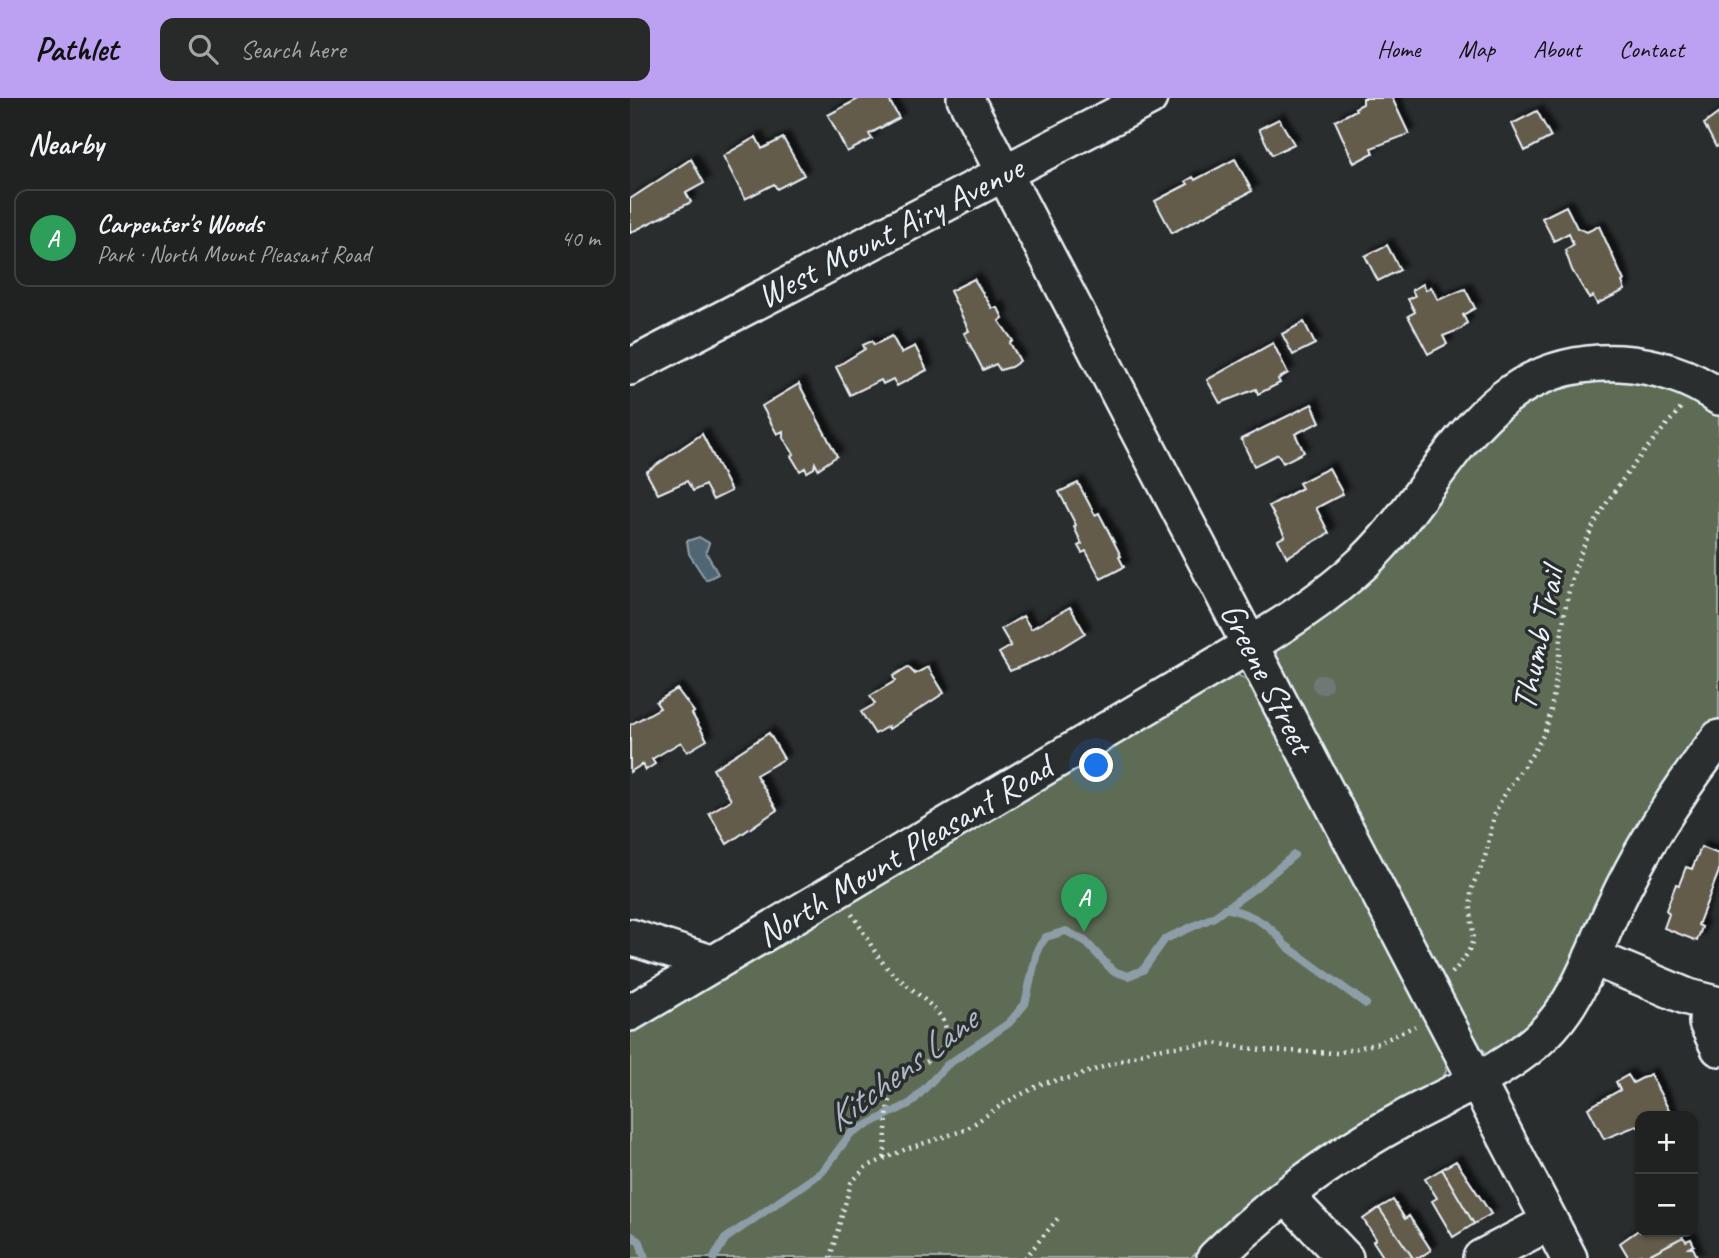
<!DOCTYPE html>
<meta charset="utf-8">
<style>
body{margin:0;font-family:Caveat,sans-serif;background:#282a2a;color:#f1f3f6}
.controls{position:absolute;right:21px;bottom:21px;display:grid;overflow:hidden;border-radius:14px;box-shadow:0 2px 5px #0004}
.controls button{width:63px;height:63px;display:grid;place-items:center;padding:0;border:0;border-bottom:2px solid #3d3f40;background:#202222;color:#f1f3f6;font:35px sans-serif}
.you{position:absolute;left:467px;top:668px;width:24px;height:24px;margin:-18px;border:5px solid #fff;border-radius:50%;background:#1a73e8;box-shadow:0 0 0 10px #1a73e833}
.badge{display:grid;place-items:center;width:46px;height:46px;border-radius:50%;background:#bca0f2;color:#fff;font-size:23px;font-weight:700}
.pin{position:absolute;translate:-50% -58px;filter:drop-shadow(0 2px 4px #0008)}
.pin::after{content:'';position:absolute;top:37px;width:24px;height:21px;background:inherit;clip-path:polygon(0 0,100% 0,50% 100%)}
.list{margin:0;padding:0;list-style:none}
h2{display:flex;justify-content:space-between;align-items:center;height:91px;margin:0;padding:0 28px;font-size:30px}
h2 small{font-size:23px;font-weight:400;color:#a2a4a5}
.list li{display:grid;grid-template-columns:46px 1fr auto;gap:21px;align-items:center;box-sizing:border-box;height:98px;margin:0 14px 14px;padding:0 14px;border:2px solid #3d3f40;border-radius:14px}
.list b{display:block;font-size:26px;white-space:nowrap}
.list p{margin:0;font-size:23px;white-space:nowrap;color:#a2a4a5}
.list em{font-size:23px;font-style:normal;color:#a2a4a5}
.icon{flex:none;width:38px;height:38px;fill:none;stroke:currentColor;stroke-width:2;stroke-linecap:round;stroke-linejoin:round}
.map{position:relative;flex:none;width:1089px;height:1160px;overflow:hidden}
header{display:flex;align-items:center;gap:42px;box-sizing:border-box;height:98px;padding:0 35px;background:#bca0f2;color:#111}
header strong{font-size:33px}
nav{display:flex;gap:38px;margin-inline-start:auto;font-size:24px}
.search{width:490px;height:63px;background:#282a2a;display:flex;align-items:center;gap:18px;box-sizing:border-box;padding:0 24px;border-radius:14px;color:#a2a4a5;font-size:26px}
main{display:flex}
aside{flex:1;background:#202222}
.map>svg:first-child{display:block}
.green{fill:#5f6c54;stroke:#a4aea6;stroke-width:2}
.water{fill:#516675;stroke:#8d9ea9;stroke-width:2}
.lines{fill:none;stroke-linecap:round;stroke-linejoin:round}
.stream{stroke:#8d9ea9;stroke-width:8}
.building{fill:#645b4c;stroke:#e8f1f8;stroke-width:2;filter:url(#shadow)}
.minor-casing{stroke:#e8f1f8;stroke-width:40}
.path{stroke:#e8f1f8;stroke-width:4.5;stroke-dasharray:2 5;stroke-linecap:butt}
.minor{stroke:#2a2d2e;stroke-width:35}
.tree{fill:#707874}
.labels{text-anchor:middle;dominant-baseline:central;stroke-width:7;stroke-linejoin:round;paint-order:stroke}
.street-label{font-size:35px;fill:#e8f1f8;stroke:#2a2d2e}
.water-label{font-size:37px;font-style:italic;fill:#acb9c4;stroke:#2a2d2e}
</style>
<header>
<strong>Pathlet</strong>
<div class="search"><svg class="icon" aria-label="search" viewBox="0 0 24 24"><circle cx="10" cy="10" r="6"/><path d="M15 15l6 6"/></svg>Search here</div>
<nav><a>Home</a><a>Map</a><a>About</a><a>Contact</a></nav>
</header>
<main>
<aside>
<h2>Nearby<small></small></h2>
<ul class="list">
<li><span class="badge" style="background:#2e9e5b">A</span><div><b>Carpenter's Woods</b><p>Park · North Mount Pleasant Road</p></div><em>40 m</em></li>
</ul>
</aside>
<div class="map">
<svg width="1089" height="1160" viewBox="0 0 1089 1160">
<defs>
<filter id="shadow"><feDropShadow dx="6" dy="-6" stdDeviation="2" flood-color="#0009"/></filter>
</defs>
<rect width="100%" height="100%" fill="#2a2d2e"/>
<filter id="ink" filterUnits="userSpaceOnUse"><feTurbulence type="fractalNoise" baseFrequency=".0143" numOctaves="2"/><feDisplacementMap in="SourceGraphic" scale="14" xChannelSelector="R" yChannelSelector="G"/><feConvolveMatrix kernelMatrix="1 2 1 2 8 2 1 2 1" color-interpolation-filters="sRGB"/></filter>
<g filter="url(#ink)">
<path class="green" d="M 947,282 L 1026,283 L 1089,312 L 1089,620 L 1063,654 L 909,923 L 860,957 L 846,947 L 647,562 L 645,548 L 874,314 Z
M 605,575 L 619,584 L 816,961 L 816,974 L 811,982 C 721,1029 636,1091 561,1160 L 0,1160 L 0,930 Z"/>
<path class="water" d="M 69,439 L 79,445 L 76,454 L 88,476 L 76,482 L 59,456 L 57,443 Z"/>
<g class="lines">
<path class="stream" d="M 595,810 C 619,815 641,826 655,847 L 736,906
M 0,1137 L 10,1144 L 15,1160
M 84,1160 L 95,1141 L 193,1073 L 221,1035 L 281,1005 L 317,967 L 379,925 L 395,906 L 408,850 L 416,839 L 436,833 L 455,843 L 483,873 L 498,878 L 513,872 L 535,841 L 584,819 L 625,790 L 664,757"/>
</g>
<path class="building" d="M 230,0 L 258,0 L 269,20 L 239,36 L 242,41 L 217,54 L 198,17 Z
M 733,0 L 762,0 L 779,36 L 741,50 L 743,55 L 724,65 L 705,23 L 726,12 L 725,10 L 733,6 Z
M 907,13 L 921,39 L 895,53 L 882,26 Z
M 1089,15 L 1089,48 L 1086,49 L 1074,26 Z
M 649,21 L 664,46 L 642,57 L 629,31 Z
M 126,39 L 132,51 L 153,40 L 174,77 L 147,91 L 144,86 L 115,101 L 93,58 Z
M 61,61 L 74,85 L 56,95 L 61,104 L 0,135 L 0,101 Z
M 605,61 L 622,93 L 542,135 L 525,103 L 558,86 L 556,83 L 563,79 L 565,82 Z
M 936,108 L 947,130 L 957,134 L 969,128 L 994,183 L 992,184 L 995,192 L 967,206 L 963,198 L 959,200 L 942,172 L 935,152 L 943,147 L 939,135 L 924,143 L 912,120 Z
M 757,147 L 770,172 L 748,183 L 735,158 Z
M 344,181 L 362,210 L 368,210 L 373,220 L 369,223 L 383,243 L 380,245 L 390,263 L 381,269 L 370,272 L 366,266 L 353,272 L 334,235 L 339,233 L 320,193 Z
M 793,186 L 796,192 L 801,189 L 808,202 L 835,191 L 845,210 L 833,217 L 837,225 L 831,231 L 813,238 L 817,246 L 798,256 L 778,218 L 785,214 L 778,201 L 785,198 L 782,192 Z
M 674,224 L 685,246 L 663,257 L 652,236 Z
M 262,238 L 271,255 L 285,248 L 297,272 L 267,288 L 263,281 L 253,286 L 251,282 L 220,297 L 206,269 L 235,251 L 233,247 L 242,243 L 244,247 Z
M 643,245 L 658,275 L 648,281 L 650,285 L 628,296 L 626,291 L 590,305 L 577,282 Z
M 169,286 L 207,358 L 188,371 L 185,365 L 184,370 L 177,374 L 175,370 L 170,373 L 161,358 L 164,356 L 153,340 L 153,333 L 147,336 L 132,308 Z
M 682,306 L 690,324 L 665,336 L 674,354 L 653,365 L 648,356 L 624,368 L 611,341 Z
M 72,336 L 101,393 L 83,402 L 75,387 L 63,393 L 57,383 L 28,396 L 16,374 Z
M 699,370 L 713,396 L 686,410 L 699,435 L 657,459 L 648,442 L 655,438 L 639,408 L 672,390 L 669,385 Z
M 448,385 L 465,417 L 469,415 L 491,458 L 489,459 L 494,469 L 471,481 L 456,453 L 452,455 L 448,448 L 452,446 L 444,429 L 446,427 L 429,394 Z
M 440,509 L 455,535 L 419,557 L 380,573 L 369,555 L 381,548 L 371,531 L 393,518 L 401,531 Z
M 278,569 L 285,576 L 298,569 L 314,595 L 259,631 L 258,628 L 245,636 L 231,614 L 245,606 L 240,598 L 265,583 L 263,578 Z
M 47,591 L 64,614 L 62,616 L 77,642 L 57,654 L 51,644 L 22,661 L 25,666 L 16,672 L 13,666 L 0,674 L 0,627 L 30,610 L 26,604 Z
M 139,635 L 154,661 L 126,677 L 147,712 L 97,746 L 79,715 L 101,702 L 83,671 Z
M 1071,749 L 1089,756 L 1089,773 L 1068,827 L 1072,829 L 1067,843 L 1034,830 L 1039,816 L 1036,812 L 1046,786 L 1049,787 L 1056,769 L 1062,771 Z
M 1020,976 L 1042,1018 L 1010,1018 L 1010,1030 L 1006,1028 L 974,1041 L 958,1010 L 990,992 L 986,984 L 998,977 L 1003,985 Z
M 826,1063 L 861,1116 L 844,1126 L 812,1071 Z
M 812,1071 L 844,1126 L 823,1139 L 802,1103 L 807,1100 L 795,1081 Z
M 763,1102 L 775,1121 L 779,1118 L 801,1152 L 789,1160 L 783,1160 L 749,1110 Z
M 749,1110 L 783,1160 L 754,1160 L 743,1143 L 746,1141 L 733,1121 Z
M 1010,1131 L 1010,1134 L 1051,1134 L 1053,1139 L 1013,1160 L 1011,1157 L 999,1160 L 990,1145 Z
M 1053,1139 L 1056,1143 L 1061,1141 L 1064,1147 L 1059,1150 L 1063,1150 L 1068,1160 L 1013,1160 Z"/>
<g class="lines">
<g class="minor-casing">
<path id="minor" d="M 335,0 L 939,1160
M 0,269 L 519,0
M 0,839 L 84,866
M 962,859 L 1058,899 L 1089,907
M 1078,905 L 1077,925 L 1089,950
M 0,915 L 600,559 C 647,531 694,502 734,464 C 817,384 849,259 990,265 C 1024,267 1061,278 1089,299
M 657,1099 L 715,1160
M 585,1160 C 640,1106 705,1058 773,1021 C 820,995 875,974 914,936 C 950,901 964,851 985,807 C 1013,747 1049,692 1089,640
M 851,1160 L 920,1124"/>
</g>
<path class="path" d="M 222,816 C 235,835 245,858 261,874 C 274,886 311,911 315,927 C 323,959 281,968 267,987 C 254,1004 257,1040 254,1061
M 822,875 C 854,840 839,838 841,797 C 842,784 850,774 854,762 C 859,747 860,731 865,716 C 875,687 909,656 918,624 C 930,576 929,525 943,477 C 963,411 1008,360 1052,309
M 200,1160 L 221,1085 L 236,1069 L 276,1051 L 335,1032 L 373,1006 L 413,985 L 444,979 L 525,951 L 584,945 L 631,952 L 707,955 L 749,945 L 785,928
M 395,1160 L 429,1119"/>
<use href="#minor" class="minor"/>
</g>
<circle class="tree" cx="692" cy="586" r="10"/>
</g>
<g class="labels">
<g class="street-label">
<text transform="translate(260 134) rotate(-27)">West Mount Airy Avenue</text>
<text transform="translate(908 541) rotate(-78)">Thumb Trail</text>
<text transform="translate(637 580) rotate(63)">Greene Street</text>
<text transform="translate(274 753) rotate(-31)">North Mount Pleasant Road</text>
</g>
<g class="water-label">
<text transform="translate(271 971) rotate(-37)">Kitchens Lane</text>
</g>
</g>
</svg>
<div class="controls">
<button>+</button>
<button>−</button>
</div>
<div class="you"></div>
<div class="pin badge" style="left:454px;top:834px;background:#2e9e5b">A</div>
</div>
</main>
